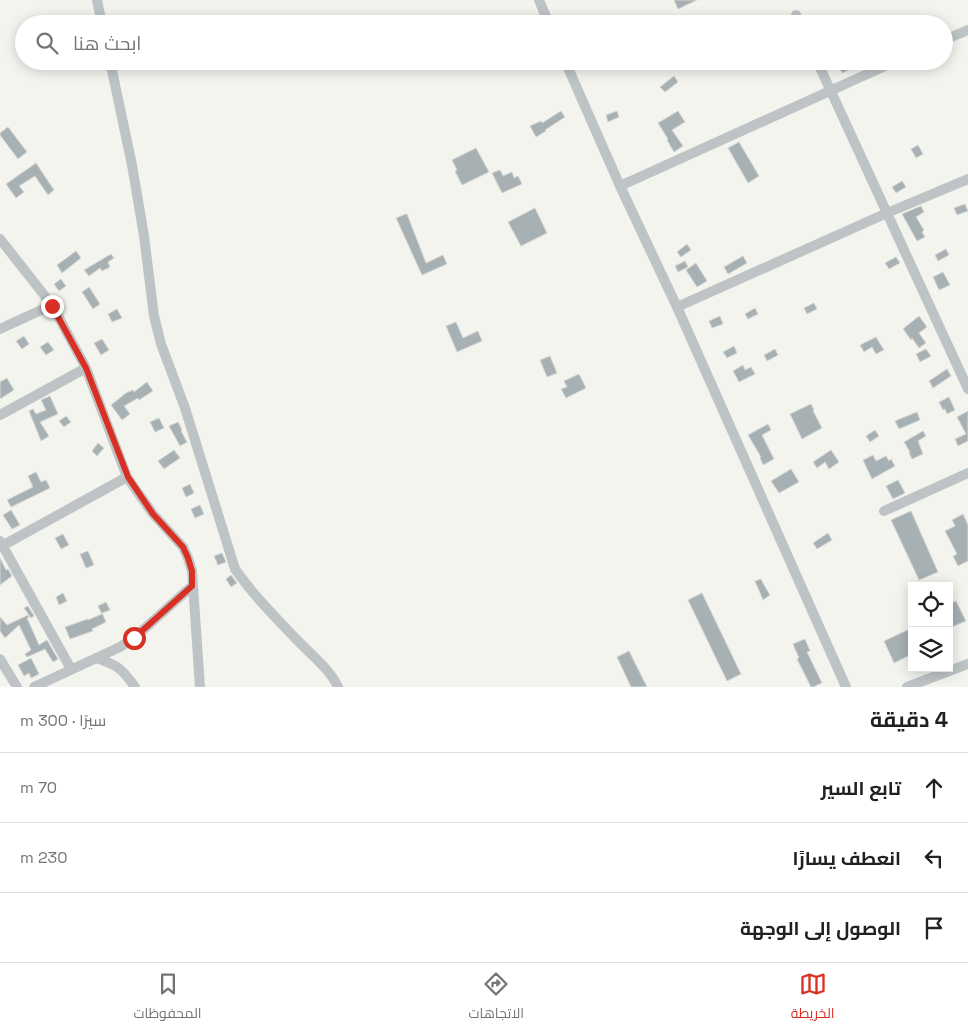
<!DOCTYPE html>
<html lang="ar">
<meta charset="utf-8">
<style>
body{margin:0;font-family:"Space Grotesk",Cairo,sans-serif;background:#f2f2f2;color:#202124;direction:rtl}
.controls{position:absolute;right:15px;bottom:15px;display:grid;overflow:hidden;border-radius:0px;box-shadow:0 2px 12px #0003}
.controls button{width:45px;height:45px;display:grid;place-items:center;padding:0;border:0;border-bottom:1px solid #e0e0e0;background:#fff;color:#202124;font:25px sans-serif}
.stop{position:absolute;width:15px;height:15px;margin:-11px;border:4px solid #d93025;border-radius:50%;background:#fff}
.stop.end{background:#d93025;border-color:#fff;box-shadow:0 1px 5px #0008}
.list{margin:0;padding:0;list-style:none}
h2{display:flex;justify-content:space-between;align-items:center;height:65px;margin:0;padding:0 20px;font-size:21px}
h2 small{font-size:16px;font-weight:400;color:#757577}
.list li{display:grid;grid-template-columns:32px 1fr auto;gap:15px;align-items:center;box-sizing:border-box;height:70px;padding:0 20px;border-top:1px solid #e0e0e0}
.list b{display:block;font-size:19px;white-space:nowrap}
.list em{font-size:16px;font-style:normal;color:#757577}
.icon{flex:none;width:28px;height:28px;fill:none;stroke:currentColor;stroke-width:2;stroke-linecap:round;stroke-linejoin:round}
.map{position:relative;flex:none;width:968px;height:687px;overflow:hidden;direction:ltr}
.search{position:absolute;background:#fff;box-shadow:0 2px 12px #0003;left:15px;right:15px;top:15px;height:55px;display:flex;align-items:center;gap:12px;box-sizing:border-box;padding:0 18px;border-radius:28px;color:#757577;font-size:19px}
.sheet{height:275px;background:#fff}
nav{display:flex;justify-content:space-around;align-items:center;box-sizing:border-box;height:70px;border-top:1px solid #e0e0e0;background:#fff;font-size:14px;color:#757577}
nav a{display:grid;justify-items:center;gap:2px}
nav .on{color:#d93025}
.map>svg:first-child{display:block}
.building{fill:#a7b1b4;stroke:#d5d5d3}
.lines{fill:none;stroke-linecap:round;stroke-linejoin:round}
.minor{stroke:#bec4c6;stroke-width:10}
.route{stroke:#d93025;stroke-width:6}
</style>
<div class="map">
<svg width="968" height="687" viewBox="0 0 968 687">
<rect width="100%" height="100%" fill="#f4f4ef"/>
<path class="building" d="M 674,0 L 697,0 L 678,9 Z
M 837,61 L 869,61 L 842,73 Z
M 674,76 L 678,82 L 665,92 L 660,87 Z
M 561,111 L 565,117 L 545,130 L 546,131 L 536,137 L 530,126 L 541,121 L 542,123 Z
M 617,111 L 619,117 L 608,122 L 606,115 Z
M 678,111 L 685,122 L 672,130 L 683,146 L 674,152 L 667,140 L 668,139 L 658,123 Z
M 8,127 L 27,152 L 18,159 L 0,135 L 0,133 Z
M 739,142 L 759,176 L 748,183 L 728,148 Z
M 918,145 L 923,154 L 916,158 L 911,149 Z
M 476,148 L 489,172 L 462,185 L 455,171 L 457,170 L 452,160 Z
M 36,163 L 54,190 L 48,195 L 35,176 L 19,186 L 24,192 L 16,198 L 6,184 Z
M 500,170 L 503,176 L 512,172 L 514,178 L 518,176 L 522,184 L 502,193 L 492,173 Z
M 902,181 L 906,187 L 896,193 L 892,187 Z
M 965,204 L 968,211 L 957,215 L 954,208 Z
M 921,206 L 924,212 L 916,217 L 924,230 L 922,232 L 925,237 L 917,241 L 902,214 Z
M 535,208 L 547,233 L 521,246 L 508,222 Z
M 406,214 L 407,214 L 426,263 L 443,255 L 447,264 L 422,275 L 396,218 Z
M 687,244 L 691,250 L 681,257 L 677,252 Z
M 946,249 L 949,255 L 938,261 L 935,255 Z
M 76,251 L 81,258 L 62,273 L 57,265 Z
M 111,254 L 114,258 L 108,262 L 110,267 L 102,271 L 100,268 L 89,276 L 84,270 Z
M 743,256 L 747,263 L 728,274 L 724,267 Z
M 896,257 L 900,263 L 889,269 L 885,263 Z
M 685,261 L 688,267 L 678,272 L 675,266 Z
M 696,263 L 707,281 L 697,287 L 686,270 Z
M 943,272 L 950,285 L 939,290 L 933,277 Z
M 61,279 L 66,286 L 59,291 L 54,284 Z
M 89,287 L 100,304 L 93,309 L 82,292 Z
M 814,303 L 817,309 L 807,314 L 804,308 Z
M 755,308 L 758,314 L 748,319 L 745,314 Z
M 117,309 L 122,318 L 112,322 L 108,314 Z
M 720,316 L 723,324 L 712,328 L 709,321 Z
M 919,316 L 927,327 L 919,333 L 926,343 L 919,348 L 912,338 L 911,340 L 903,329 Z
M 456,322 L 463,338 L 478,331 L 482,341 L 457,352 L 446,326 Z
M 24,336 L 29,344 L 22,349 L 16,341 Z
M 876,337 L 884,350 L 876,354 L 872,347 L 864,352 L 860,345 Z
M 102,339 L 109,350 L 101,355 L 94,343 Z
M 48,342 L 54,350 L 46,355 L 40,347 Z
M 734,346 L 737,353 L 727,358 L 723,352 Z
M 775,349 L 778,355 L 767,361 L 764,355 Z
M 926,349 L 931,356 L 920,362 L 916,354 Z
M 550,356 L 557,373 L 547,377 L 540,360 Z
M 743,365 L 745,370 L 751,367 L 755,374 L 739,382 L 733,371 Z
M 947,369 L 951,376 L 933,388 L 929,381 Z
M 579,374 L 586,388 L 566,398 L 561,389 L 567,387 L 564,381 Z
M 7,378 L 14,390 L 0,399 L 0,382 Z
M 147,382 L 153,391 L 139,400 L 138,398 L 124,406 L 130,414 L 122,420 L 111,405 L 126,393 L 133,390 L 134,392 Z
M 50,396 L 58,414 L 40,422 L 49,436 L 41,441 L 29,411 L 33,409 L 36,414 L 46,410 L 41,400 Z
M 949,397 L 955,410 L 947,414 L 945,409 L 943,410 L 939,402 Z
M 811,404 L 814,410 L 813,411 L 822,428 L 802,439 L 790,414 Z
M 968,411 L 968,441 L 958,446 L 955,439 L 966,434 L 957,417 Z
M 917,412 L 920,420 L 899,429 L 895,421 Z
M 66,416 L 71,422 L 64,427 L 59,421 Z
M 159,418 L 164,428 L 155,432 L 150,422 Z
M 178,422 L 182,430 L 181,431 L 187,442 L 180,446 L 169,426 Z
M 768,424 L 771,430 L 762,435 L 774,459 L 763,465 L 760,458 L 761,457 L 748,435 Z
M 875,430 L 879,436 L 870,442 L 866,436 Z
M 923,431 L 926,436 L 918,441 L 923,454 L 912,459 L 909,453 L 910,452 L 904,442 Z
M 98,443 L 104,448 L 97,456 L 92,451 Z
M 174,450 L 180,458 L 164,469 L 158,461 Z
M 831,450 L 839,462 L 829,469 L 825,462 L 817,468 L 813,462 Z
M 873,455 L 876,461 L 886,456 L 889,461 L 891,459 L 895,466 L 872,479 L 863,460 Z
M 791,469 L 799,482 L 779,493 L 771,481 Z
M 36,472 L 41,482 L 46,480 L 50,488 L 11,507 L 7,500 L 33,487 L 28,476 Z
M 898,480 L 905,493 L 893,499 L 886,486 Z
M 190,484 L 194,493 L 186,497 L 182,488 Z
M 200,505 L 204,514 L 195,518 L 191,509 Z
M 11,510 L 20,525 L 12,529 L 3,515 Z
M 911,511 L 938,572 L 919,580 L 891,520 Z
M 963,514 L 968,525 L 968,561 L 958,566 L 953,556 L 957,554 L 945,531 L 955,526 L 952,520 Z
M 828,533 L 832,540 L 817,549 L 813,543 Z
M 63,534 L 69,545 L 61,549 L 55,538 Z
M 88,551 L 94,565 L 86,568 L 80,554 Z
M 222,553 L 226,562 L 218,565 L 214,556 Z
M 0,558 L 6,570 L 8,569 L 12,576 L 0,585 Z
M 231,575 L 237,583 L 231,587 L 226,579 Z
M 761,579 L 764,585 L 770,595 L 763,600 L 755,581 Z
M 63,593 L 67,601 L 59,605 L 56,597 Z
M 702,593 L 741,674 L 727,681 L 688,600 Z
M 956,601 L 966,621 L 949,628 L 949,604 Z
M 106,602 L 110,610 L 102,613 L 106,622 L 92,629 L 93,631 L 70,639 L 65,627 L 88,619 L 88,620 L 102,614 L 98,606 Z
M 28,606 L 34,616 L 31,618 L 24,608 Z
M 28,615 L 29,617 L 27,618 L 39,645 L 47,640 L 58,659 L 53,662 L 45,649 L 27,657 L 25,654 L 31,650 L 19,625 L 5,638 L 0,631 L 0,617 L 7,625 Z
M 912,628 L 912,654 L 894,663 L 884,641 Z
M 805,639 L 810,651 L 807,652 L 822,683 L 813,687 L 811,687 L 797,659 L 799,658 L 793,644 Z
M 629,651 L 647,687 L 631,687 L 617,657 Z
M 31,658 L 39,674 L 31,678 L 29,673 L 24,676 L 18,665 Z"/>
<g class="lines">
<path class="minor" d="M 97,0 L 102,24
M 539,0 L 549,24
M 796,15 L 800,24
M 944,40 L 968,30
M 110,61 L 132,165 L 144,236 L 154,316 L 161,344 L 185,408 L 235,569 C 254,596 277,619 300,643 C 313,656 330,670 338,687
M 565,61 L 620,186 L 677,307 L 846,687
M 817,61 L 968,389
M 620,186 L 896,61
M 0,239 L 52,305 L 86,368 L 127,477 L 153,514 L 183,547 L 188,558 L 192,571 L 200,687
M 677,307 L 887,213 L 968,179
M 0,329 L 52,305
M 0,415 L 86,368
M 884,511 L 968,473
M 0,541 L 71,669
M 0,547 L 127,477
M 96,658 C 118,665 122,669 135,687
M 0,659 L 17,687
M 34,687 L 120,647 L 134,638 L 192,586
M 907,687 L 968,664"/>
</g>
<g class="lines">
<path class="route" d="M 52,306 L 86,368 L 128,477 L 153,514 L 183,547 L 188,558 L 192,571 L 192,586 L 134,638"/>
</g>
</svg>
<div class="controls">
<button><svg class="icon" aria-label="locate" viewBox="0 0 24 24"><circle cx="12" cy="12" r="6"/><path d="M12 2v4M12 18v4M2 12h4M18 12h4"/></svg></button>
<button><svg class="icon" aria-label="layers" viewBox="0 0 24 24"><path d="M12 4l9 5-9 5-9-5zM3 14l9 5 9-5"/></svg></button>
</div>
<div class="stop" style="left:134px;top:638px"></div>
<div class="stop end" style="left:52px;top:306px"></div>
<div class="search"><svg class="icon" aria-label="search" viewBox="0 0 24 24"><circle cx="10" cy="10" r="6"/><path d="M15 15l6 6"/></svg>ابحث هنا</div>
</div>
<section class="sheet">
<h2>4 دقيقة<small>سيرًا · 300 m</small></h2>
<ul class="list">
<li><svg class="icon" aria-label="ahead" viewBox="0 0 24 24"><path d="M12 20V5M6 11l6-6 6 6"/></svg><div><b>تابع السير</b></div><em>70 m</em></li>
<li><svg class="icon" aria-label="left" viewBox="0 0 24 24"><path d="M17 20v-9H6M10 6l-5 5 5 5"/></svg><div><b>انعطف يسارًا</b></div><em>230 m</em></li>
<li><svg class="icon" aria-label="arrive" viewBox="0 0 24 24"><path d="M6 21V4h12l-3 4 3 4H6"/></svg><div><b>الوصول إلى الوجهة</b></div></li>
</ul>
</section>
<nav>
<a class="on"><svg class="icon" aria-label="map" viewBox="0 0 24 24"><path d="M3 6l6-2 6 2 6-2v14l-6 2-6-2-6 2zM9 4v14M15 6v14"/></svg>الخريطة</a>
<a><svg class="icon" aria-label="directions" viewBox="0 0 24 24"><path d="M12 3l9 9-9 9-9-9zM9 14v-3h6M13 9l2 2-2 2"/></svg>الاتجاهات</a>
<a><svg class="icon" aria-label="saved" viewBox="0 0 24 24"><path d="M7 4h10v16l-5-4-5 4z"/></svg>المحفوظات</a>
</nav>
